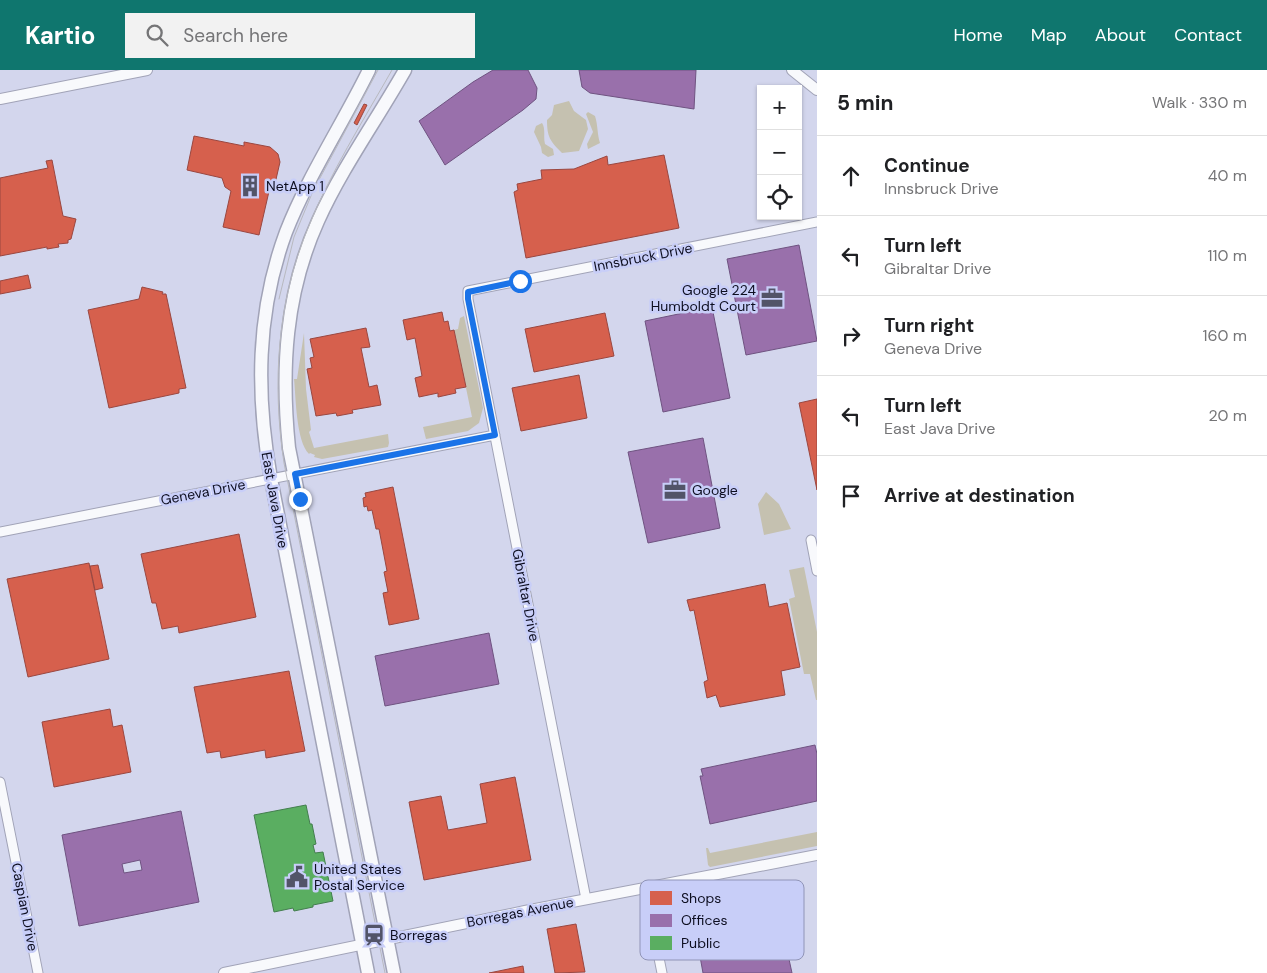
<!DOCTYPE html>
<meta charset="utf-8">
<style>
body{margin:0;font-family:"DM Sans",sans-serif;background:#f2f2f2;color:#202124}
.controls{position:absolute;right:15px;top:15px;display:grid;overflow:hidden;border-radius:0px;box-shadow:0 1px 4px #0004}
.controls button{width:45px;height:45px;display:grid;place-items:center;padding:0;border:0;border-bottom:1px solid #e0e0e0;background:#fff;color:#202124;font:25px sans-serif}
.stop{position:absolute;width:15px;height:15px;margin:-11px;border:4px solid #1a73e8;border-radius:50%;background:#fff}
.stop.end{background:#1a73e8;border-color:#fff;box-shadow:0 1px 5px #0008}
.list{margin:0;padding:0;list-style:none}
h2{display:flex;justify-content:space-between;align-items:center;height:65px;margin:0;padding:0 20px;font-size:21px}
h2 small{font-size:16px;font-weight:400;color:#757577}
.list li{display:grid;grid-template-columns:32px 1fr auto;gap:15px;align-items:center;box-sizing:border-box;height:80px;padding:0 20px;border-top:1px solid #e0e0e0}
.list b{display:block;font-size:19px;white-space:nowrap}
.list p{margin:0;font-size:16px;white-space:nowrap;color:#757577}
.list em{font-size:16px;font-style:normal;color:#757577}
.icon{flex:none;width:28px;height:28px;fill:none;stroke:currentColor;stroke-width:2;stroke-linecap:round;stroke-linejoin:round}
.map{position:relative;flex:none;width:817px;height:903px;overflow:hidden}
header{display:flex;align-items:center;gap:30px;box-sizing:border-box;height:70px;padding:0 25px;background:#0f766e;color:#fff}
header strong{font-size:24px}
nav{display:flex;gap:28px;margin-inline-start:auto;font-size:18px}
.search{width:350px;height:45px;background:#f2f2f2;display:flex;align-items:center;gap:12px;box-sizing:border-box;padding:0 18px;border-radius:0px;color:#757577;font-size:19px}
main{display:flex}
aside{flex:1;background:#fff}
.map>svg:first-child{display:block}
.green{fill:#c5c1b0}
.shops{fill:#d6604d;stroke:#9a4740}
.offices{fill:#9970ab;stroke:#6f5381;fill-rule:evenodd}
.public{fill:#5aae61;stroke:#437e4e}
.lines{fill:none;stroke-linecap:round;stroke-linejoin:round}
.minor-casing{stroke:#a1a3b7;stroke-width:11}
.tertiary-casing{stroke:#a1a3b7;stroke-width:12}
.secondary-casing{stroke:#a1a3b7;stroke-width:15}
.minor{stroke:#f8f9fc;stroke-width:9}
.tertiary{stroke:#f8f9fc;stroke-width:10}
.secondary{stroke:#f8f9fc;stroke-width:12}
.tram{stroke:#b8b9bf;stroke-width:1}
.route{stroke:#1a73e8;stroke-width:6}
.labels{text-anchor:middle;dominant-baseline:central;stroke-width:5;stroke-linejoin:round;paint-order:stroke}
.poi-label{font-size:14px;fill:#0d0e20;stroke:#c8cef8;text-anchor:start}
.street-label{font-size:14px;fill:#0d0e20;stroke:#c8cef8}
.key{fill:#c8cef8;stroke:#9094b7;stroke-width:1}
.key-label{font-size:14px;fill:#0d0e20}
</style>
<header>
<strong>Kartio</strong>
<div class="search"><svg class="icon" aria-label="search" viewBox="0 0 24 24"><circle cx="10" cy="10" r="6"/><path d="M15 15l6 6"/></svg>Search here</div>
<nav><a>Home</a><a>Map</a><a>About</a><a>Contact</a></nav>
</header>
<main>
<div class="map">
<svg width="817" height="903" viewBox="0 0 817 903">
<rect width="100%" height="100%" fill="#d3d6ed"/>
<path class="green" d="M 569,31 L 574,41 L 586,50 L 588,59 L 579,81 L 562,83 C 550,71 547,67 547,50 L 552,45 L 554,35 Z
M 588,42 L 595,46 C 598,55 597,64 600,73 L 588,79 L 587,74 L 593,62 L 586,44 Z
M 542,53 C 546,59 543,67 545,74 L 553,79 L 554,85 L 548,87 L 542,83 L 541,77 L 534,62 L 536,56 Z
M 464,246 L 483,338 L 479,353 L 468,361 L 426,369 L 423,357 L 472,347 L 454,260 L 458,259 L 460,248 Z
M 304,263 L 306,319 L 311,360 L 309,362 L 314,378 L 388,364 L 389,373 L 388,377 L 322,389 L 314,387 L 315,385 L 310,383 L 309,384 C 296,371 296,328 294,309 L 297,309 Z
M 766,422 L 779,434 L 791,459 L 764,465 L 758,434 Z
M 804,497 L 817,562 L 817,630 L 816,630 L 810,604 L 804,604 L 789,529 L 795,527 L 789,500 Z
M 817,762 L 817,776 L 710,797 L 708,795 L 706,778 L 708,778 L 710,783 Z"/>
<path class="shops" d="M 364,34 L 367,35 L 357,55 L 354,53 Z
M 194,66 L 244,76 L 244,72 L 270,77 L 278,84 L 280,92 L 274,118 L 270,117 L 259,165 L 223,157 L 231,121 L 225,117 L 222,108 L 187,100 Z
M 664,85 L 679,158 L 526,188 L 514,122 L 518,120 L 517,114 L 542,109 L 541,100 L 574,99 L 607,86 L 608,95 Z
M 52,90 L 63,146 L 76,149 L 71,169 L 68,170 L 68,173 L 58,174 L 59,177 L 47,179 L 47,177 L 0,186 L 0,108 L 48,98 L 46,91 Z
M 28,205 L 31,218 L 0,224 L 0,211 Z
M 142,217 L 163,222 L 162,224 L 166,224 L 186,318 L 179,319 L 179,323 L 109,338 L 88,240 L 139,229 Z
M 442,242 L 444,252 L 448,251 L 450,261 L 454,260 L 466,317 L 455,319 L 456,323 L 438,327 L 438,323 L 419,327 L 415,308 L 422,306 L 415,268 L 407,270 L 403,250 Z
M 605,243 L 614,286 L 534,302 L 525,259 Z
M 366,258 L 370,277 L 361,278 L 369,317 L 377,315 L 381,335 L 352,340 L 353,343 L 337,346 L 336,343 L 316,346 L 307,299 L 312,298 L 310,288 L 314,287 L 310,269 Z
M 579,305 L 587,348 L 521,361 L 512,318 Z
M 817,329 L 817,420 L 799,333 Z
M 393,417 L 419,549 L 389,555 L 383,523 L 388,522 L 384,502 L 387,501 L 379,459 L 376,459 L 372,440 L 368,441 L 367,436 L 364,437 L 363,428 L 366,427 L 365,423 Z
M 239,464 L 256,547 L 179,563 L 178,556 L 162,559 L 156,533 L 152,533 L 141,484 Z
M 89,493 L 109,589 L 28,607 L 7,509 Z
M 98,495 L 103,518 L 95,520 L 90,496 Z
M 765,514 L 769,537 L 787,533 L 800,597 L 781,601 L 785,625 L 720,637 L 716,625 L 707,628 L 704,612 L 708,610 L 694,540 L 690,541 L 687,530 Z
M 289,601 L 305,681 L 266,688 L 265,680 L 221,688 L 220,681 L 207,683 L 194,617 Z
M 110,639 L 113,657 L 122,655 L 131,702 L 54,717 L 42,652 Z
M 515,707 L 531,790 L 424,810 L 409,732 L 441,726 L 448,760 L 487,753 L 480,714 Z
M 576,854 L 585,902 L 555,903 L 547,859 Z
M 523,896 L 524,903 L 489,903 Z"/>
<path class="offices" d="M 493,0 L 528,0 L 537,18 L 536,29 L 523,40 L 445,95 L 419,51 L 473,12 Z
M 579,0 L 696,0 L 694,39 L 590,23 L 582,17 Z
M 799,175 L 817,271 L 746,285 L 727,189 Z
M 712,237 L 730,328 L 663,342 L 645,251 Z
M 703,368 L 720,458 L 648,473 L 628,382 Z
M 489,563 L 499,614 L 385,636 L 375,586 Z
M 815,675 L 817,684 L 817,731 L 710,754 L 700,706 L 703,706 L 701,699 Z
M 181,741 L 199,832 L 79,856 L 62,765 ZM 140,790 L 142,800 L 124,803 L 122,794 Z
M 775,825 L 792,903 L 703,903 L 692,842 Z"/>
<path class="public" d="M 306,735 L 310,754 L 312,754 L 316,774 L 313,775 L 315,783 L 323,782 L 333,831 L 313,835 L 313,837 L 294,841 L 293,838 L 274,842 L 254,745 Z"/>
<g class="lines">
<g class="minor-casing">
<path id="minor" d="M 0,462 L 495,365
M 811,470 L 817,501
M 0,712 L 38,903
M 645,818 L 662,903
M 586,829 L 468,229 L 468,221 L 817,152"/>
</g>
<g class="tertiary-casing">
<path id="tertiary" d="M 792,0 L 817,20
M 0,29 L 147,0
M 224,903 L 525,841 L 817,785"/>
</g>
<g class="secondary-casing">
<path id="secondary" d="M 368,903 L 271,409 C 256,325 256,243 286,162 C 307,108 343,53 369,0
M 394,903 L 289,378 C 281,300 285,224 318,151 C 342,98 376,51 405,0"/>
</g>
<use href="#minor" class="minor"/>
<use href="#tertiary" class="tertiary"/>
<use href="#secondary" class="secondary"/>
<path class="tram" d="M 279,229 L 294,167 L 313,121 L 378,0
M 385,903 L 284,393 C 272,313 277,233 308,158 C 330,103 363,51 392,0"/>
</g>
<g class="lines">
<path class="route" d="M 300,429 L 295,404 L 495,365 L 468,229 L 468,222 L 520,211"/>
</g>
<defs>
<g id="building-bare" transform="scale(1.725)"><path d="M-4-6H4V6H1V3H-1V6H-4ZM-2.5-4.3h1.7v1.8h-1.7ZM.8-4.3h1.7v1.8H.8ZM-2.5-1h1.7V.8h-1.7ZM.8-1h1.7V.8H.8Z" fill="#525468" stroke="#c8cef8" stroke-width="2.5" paint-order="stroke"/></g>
<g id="office-bare" transform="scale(1.725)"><path d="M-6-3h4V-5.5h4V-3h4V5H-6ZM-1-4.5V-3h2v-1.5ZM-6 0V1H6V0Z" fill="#525468" stroke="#c8cef8" stroke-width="2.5" paint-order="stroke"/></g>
<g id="civic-bare" transform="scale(1.725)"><path d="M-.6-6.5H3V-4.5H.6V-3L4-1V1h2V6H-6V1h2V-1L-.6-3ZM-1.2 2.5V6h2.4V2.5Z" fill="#525468" stroke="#c8cef8" stroke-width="2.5" paint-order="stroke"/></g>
<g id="station-bare" transform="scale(1.725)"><path d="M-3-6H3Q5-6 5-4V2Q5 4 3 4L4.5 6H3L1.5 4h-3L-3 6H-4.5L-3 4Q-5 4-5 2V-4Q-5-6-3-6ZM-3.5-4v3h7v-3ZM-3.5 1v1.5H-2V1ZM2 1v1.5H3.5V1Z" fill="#525468" stroke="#c8cef8" stroke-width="2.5" paint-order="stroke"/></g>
</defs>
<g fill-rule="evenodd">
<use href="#building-bare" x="250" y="116"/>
<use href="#office-bare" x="772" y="228"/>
<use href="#office-bare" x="675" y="420"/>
<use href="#civic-bare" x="297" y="807"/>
<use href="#station-bare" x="374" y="865"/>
</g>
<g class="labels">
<g class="poi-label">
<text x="266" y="116">NetApp 1</text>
<text x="756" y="220" text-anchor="end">Google 224<tspan x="756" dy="16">Humboldt Court</tspan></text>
<text x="692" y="420">Google</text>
<text x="314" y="799">United States<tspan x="314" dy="16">Postal Service</tspan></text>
<text x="390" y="865">Borregas</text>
</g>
<g class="street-label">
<text transform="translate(643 187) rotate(-11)">Innsbruck Drive</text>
<text transform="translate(203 422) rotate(-11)">Geneva Drive</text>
<text transform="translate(275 430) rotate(80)">East Java Drive</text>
<text transform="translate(526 525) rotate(79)">Gibraltar Drive</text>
<text transform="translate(25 837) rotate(79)">Caspian Drive</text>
<text transform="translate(520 842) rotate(-11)">Borregas Avenue</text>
</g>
</g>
<rect x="640" y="810" width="164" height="80" rx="8" class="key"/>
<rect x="650" y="821" width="22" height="14" fill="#d6604d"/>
<rect x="650" y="844" width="22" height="13" fill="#9970ab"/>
<rect x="650" y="866" width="22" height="14" fill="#5aae61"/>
<g class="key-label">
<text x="681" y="833">Shops</text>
<text x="681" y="855">Offices</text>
<text x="681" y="878">Public</text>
</g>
</svg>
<div class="controls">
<button>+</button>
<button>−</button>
<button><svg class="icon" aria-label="locate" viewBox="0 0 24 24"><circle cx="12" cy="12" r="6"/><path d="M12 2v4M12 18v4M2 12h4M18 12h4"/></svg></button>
</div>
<div class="stop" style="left:520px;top:211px"></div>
<div class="stop end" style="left:300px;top:429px"></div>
</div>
<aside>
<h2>5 min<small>Walk · 330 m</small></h2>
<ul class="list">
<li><svg class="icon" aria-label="ahead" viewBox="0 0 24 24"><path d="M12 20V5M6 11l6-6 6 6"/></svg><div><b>Continue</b><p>Innsbruck Drive</p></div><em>40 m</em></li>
<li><svg class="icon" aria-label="left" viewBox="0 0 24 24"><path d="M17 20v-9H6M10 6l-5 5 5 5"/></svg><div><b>Turn left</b><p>Gibraltar Drive</p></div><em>110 m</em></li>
<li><svg class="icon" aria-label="right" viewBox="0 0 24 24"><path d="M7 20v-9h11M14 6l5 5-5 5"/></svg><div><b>Turn right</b><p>Geneva Drive</p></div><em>160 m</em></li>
<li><svg class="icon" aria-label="left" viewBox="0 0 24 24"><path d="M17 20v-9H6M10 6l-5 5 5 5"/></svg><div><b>Turn left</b><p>East Java Drive</p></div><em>20 m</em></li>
<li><svg class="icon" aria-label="arrive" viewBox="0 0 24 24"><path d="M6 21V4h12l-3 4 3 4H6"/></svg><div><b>Arrive at destination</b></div></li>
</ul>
</aside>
</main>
